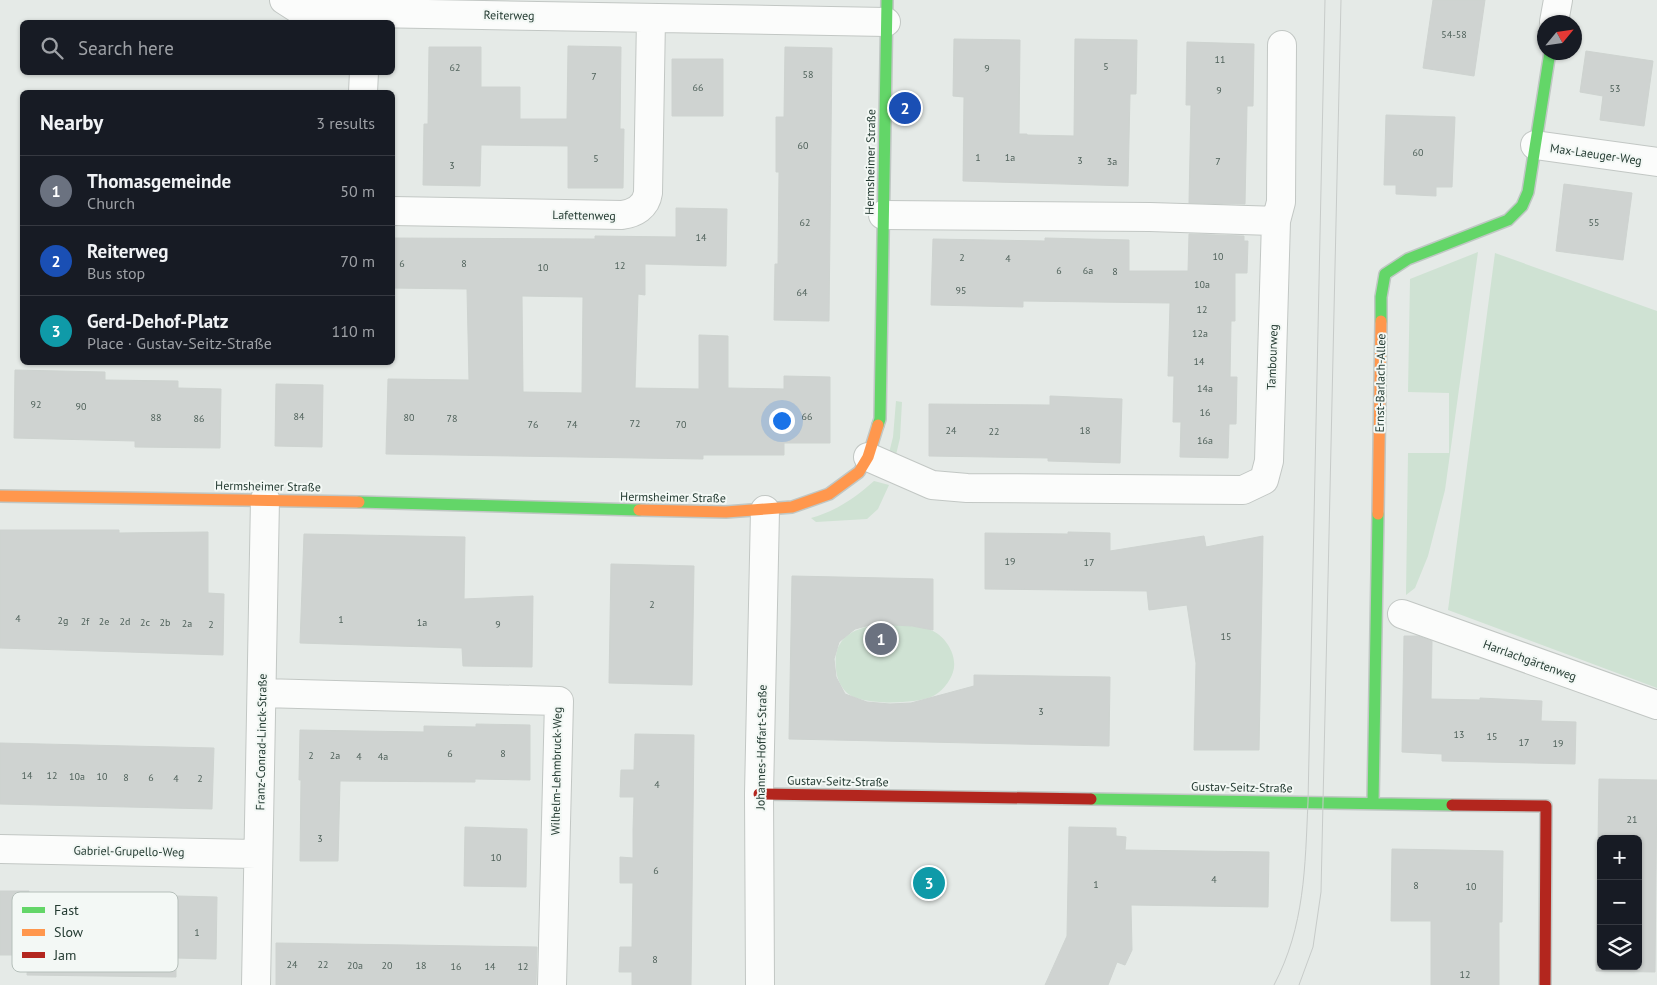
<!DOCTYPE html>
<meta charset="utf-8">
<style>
body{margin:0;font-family:"PT Sans",sans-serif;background:#242831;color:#f1f3f6}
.controls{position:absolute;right:15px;bottom:15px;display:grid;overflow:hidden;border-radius:8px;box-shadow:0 1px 4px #0004}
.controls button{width:45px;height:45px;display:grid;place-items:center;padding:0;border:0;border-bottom:1px solid #363941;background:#171b24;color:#f1f3f6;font:25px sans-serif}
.compass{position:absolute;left:1537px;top:15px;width:45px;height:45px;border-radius:50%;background:#171b24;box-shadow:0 1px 4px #0004;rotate:61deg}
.you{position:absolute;left:781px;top:420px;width:18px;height:18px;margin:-12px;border:4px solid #fff;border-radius:50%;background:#1a73e8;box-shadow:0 0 0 8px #1a73e833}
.badge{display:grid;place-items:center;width:32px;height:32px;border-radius:50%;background:#687871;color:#fff;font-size:16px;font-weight:700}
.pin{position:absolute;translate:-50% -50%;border:2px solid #fff;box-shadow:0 1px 5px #0006}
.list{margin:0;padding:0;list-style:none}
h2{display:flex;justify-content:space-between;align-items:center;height:65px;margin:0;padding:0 20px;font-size:21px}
h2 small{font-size:16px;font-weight:400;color:#9ea1a6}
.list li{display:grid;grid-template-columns:32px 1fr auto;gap:15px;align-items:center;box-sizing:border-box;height:70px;padding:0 20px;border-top:1px solid #363941}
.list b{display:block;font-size:19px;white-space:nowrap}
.list p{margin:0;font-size:16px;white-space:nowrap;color:#9ea1a6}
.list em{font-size:16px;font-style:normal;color:#9ea1a6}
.icon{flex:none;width:28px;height:28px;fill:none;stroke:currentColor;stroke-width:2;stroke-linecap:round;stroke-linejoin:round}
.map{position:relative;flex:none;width:1657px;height:985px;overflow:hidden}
.search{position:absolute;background:#171b24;box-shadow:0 1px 4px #0004;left:20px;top:20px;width:375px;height:55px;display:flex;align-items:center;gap:12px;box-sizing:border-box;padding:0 18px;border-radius:8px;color:#9ea1a6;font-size:19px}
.panel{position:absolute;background:#171b24;box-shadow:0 1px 4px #0004;left:20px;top:90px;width:375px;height:275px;border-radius:8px}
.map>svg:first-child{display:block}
.green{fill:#cfe2d3}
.building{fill:#cfd3d1;stroke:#ced3d0;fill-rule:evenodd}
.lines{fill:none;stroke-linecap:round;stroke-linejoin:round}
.street-casing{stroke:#c2c7c4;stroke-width:30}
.fast-casing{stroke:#c0c7c4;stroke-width:14}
.slow-casing{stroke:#c0c7c4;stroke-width:14}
.jam-casing{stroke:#c0c7c4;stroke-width:14}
.street{stroke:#fbfcfb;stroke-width:28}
.fast{stroke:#63d668;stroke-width:11}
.slow{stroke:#ff974d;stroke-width:11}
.jam{stroke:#b3261e;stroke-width:11}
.tram{stroke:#c7cbc9;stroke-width:1}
.labels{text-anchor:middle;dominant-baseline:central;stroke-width:4;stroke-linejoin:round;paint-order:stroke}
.number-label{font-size:10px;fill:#4f615a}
.street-label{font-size:12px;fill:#243b32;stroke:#f3f8f5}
.key{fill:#f3f8f5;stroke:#b5bfba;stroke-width:1}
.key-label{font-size:14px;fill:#243b32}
</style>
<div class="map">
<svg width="1657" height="985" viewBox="0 0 1657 985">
<rect width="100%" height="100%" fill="#e5eae7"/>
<path class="green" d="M 1478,252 L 1445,490 L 1428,556 L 1415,588 L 1406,595 L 1408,453 L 1449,453 L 1449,393 L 1408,392 L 1410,279 Z
M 1495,253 L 1657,311 L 1657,688 L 1448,610 Z
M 896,401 L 902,402 L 900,438 L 895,459 L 888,457 L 893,437 Z
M 874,481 L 889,485 L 878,509 L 867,519 L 816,522 L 811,518 C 836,511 855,498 874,481 Z
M 887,624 C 901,626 920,625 933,631 C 947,638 958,657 953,672 C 950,682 941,693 931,697 C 913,704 859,706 846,692 C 840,686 836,676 836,668 C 832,634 859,626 887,624 Z"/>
<path class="building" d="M 1433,0 L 1485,0 L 1474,76 L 1423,68 Z
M 954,39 L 1020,40 L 1019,134 L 1027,134 L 1027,135 L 1074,136 L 1075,39 L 1137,40 L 1136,94 L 1130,94 L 1128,186 L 963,181 L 964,97 L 953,96 Z
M 1187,42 L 1254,44 L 1253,106 L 1247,106 L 1245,204 L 1189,203 L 1191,105 L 1186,105 Z
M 568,46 L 621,47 L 620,129 L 624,129 L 623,188 L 568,188 L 568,146 L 481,145 L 480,186 L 423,185 L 424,124 L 428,124 L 429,47 L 481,47 L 481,87 L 520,87 L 520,119 L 567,119 Z
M 785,47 L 832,48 L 829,321 L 774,320 L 775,264 L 778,264 L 779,172 L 776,172 L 776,117 L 784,117 Z
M 1586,51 L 1653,61 L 1644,126 L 1600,120 L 1603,96 L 1580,92 Z
M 672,59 L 723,59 L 723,116 L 672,116 Z
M 1386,115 L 1455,117 L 1452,187 L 1436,187 L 1436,196 L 1396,194 L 1396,185 L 1384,185 Z
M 1564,184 L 1632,193 L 1623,260 L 1556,251 Z
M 676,208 L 727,209 L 726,266 L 645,264 L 645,295 L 638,294 L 635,388 L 699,389 L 699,335 L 728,336 L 728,388 L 784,389 L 784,376 L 830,377 L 830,443 L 784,443 L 784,455 L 703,455 L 703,459 L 386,454 L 388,379 L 469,380 L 467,289 L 392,288 L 392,238 L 595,239 L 595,236 L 676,237 ZM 522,296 L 583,297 L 582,393 L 523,392 Z
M 1189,234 L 1244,236 L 1244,241 L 1248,241 L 1247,273 L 1235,273 L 1235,321 L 1231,321 L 1230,377 L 1237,377 L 1236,424 L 1229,424 L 1228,458 L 1180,457 L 1181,422 L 1173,422 L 1174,376 L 1168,376 L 1170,303 L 1023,301 L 1023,307 L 931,305 L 933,239 L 1045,241 L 1045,238 L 1129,240 L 1129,271 L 1188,271 Z
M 15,370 L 105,372 L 105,380 L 178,381 L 178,388 L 221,389 L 220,448 L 135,447 L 135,441 L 14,438 Z
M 276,384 L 323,385 L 322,447 L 275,446 Z
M 1050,396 L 1122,399 L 1120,463 L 1048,461 L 1048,458 L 929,456 L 929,404 L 1050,405 Z
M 0,530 L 119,530 L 119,533 L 208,532 L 208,593 L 224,594 L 223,655 L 0,648 Z
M 1068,532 L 1110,533 L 1110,551 L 1204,536 L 1206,547 L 1263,536 L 1259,750 L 1194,750 L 1196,663 L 1187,605 L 1149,610 L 1147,591 L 985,589 L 985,533 L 1068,534 Z
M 304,534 L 465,537 L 464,599 L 533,596 L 532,667 L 463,666 L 462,648 L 300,643 Z
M 611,564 L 694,566 L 692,685 L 609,683 Z
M 792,576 L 933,579 L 933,630 L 912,626 L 874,624 L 855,629 L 839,642 L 834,659 L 836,677 L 845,694 L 867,702 L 890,704 L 911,703 L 974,686 L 974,675 L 1110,677 L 1109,746 L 789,739 Z
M 1404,636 L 1418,636 L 1432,641 L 1431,699 L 1480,700 L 1480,698 L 1542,701 L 1541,721 L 1576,722 L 1575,764 L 1442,761 L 1442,754 L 1402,752 Z
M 476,724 L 530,725 L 530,780 L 475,779 L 475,782 L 340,781 L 338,861 L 300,861 L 301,780 L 299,780 L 300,730 L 424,732 L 424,726 L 476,727 Z
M 635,734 L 694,735 L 691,985 L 632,985 L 632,972 L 619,972 L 620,947 L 632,947 L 633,883 L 620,883 L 620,857 L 633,858 L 633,830 L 634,797 L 620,797 L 621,770 L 634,770 Z
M 0,743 L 214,748 L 212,809 L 0,804 Z
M 1599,779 L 1657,780 L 1655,972 L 1596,971 ZM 1601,839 L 1638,839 L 1638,966 L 1601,966 Z
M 465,827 L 527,829 L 526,887 L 464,886 Z
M 1069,827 L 1116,828 L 1116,836 L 1126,837 L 1125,850 L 1269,852 L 1268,907 L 1131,905 L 1132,950 L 1125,965 L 1117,962 L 1108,985 L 1045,985 L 1067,936 Z
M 1392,849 L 1503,851 L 1502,922 L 1499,922 L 1499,985 L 1431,985 L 1431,921 L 1391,921 Z
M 0,891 L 29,891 L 29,900 L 177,903 L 177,896 L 217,897 L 216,959 L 176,958 L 176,977 L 27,975 L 28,955 L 0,955 Z
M 276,943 L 537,947 L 536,985 L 276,985 Z"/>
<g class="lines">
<g class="street-casing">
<path id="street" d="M 284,0 L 298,9 L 313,12 L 886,22
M 1554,22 L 1558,0
M 363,92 L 364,72
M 1535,145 L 1657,162
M 392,211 L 622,215 C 635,213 646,207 648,193 L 651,18
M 883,215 L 1150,217 L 1276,221
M 868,457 L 932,485 L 967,488 L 1243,490 L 1264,480 L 1269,461 L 1276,221 L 1281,202 L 1282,45
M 1402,614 L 1657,705
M 262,693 L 559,701 L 552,985
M 0,849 L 258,854
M 256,985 L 265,499
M 760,985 L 759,794 L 765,510"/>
</g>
<g class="fast-casing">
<path id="fast" d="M 1381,321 L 1381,297 L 1385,274 L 1408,259 L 1508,220 L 1522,206 L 1528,192 L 1550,52
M 878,425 L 880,419 L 887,0
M 359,502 L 639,510
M 1091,799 L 1452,805
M 1373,803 L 1378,514"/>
</g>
<g class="slow-casing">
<path id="slow" d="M 0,496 L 359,502
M 639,510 L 726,512 L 792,507 L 829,494 L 859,472 L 868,457 L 878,425
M 1378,514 L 1381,321"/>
</g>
<g class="jam-casing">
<path id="jam" d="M 759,794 L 1091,799
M 1452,805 L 1546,806 L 1545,985"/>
</g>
<use href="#street" class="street"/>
<use href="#fast" class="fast"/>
<use href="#slow" class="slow"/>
<use href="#jam" class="jam"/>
<path class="tram" d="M 1274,985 C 1305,926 1305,867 1308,802 L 1325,0
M 1299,985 L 1313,947 L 1321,892 L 1341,0"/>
</g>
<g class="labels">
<g class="number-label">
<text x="1454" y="34">54-58</text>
<text x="1220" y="59">11</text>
<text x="1106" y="66">5</text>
<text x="455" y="67">62</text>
<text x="987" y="68">9</text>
<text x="808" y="74">58</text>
<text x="594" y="76">7</text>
<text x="698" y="87">66</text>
<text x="1615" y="88">53</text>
<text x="1219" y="90">9</text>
<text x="803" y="145">60</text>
<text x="1418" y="152">60</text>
<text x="978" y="157">1</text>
<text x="1010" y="157">1a</text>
<text x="596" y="158">5</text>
<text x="1080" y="160">3</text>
<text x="1112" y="161">3a</text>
<text x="1218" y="161">7</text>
<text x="452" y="165">3</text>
<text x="805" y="222">62</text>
<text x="1594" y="222">55</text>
<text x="701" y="237">14</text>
<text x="1218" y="256">10</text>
<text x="962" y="257">2</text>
<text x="1008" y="258">4</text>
<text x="402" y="263">6</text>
<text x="464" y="263">8</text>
<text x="620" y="265">12</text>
<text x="543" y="267">10</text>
<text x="1059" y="270">6</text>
<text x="1088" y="270">6a</text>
<text x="1115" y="271">8</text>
<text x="1202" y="284">10a</text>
<text x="961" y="290">95</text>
<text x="802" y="292">64</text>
<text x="1202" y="309">12</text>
<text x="1200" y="333">12a</text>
<text x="1199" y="361">14</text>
<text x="1205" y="388">14a</text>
<text x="36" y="404">92</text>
<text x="81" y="406">90</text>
<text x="1205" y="412">16</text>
<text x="299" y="416">84</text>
<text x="807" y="416">66</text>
<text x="156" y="417">88</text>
<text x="409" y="417">80</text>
<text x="199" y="418">86</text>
<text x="452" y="418">78</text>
<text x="635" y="423">72</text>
<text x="533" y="424">76</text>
<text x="572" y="424">74</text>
<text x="681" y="424">70</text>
<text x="951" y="430">24</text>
<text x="1085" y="430">18</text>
<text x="994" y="431">22</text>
<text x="1205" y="440">16a</text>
<text x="1010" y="561">19</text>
<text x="1089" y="562">17</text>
<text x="652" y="604">2</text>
<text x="18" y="618">4</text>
<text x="341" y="619">1</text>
<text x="63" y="620">2g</text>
<text x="85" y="621">2f</text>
<text x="104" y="621">2e</text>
<text x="125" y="621">2d</text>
<text x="145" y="622">2c</text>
<text x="165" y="622">2b</text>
<text x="422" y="622">1a</text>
<text x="187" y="623">2a</text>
<text x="211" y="624">2</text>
<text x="498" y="624">9</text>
<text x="1226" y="636">15</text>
<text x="1041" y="711">3</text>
<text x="1459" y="734">13</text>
<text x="1492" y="736">15</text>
<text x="1524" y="742">17</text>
<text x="1558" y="743">19</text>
<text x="450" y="753">6</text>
<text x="503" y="753">8</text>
<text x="311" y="755">2</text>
<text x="335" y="755">2a</text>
<text x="359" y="756">4</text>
<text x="383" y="756">4a</text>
<text x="27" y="775">14</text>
<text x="52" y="775">12</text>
<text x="77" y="776">10a</text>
<text x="102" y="776">10</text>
<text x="126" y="777">8</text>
<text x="151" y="777">6</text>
<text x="176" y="778">4</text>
<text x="200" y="778">2</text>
<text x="657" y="784">4</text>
<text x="1632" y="819">21</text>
<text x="320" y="838">3</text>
<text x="496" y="857">10</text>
<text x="656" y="870">6</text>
<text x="1214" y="879">4</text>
<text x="1096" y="884">1</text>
<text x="1416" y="885">8</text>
<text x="1471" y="886">10</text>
<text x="197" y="932">1</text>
<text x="655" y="959">8</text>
<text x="292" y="964">24</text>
<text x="323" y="964">22</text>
<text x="355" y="965">20a</text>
<text x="387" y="965">20</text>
<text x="421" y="965">18</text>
<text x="456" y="966">16</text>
<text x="490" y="966">14</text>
<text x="523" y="966">12</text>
<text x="1465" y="974">12</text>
</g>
<g class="street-label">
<text transform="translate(509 15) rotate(1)">Reiterweg</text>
<text transform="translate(1596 154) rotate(8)">Max-Laeuger-Weg</text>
<text transform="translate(870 162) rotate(-89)">Hermsheimer Straße</text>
<text transform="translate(584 215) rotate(1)">Lafettenweg</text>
<text transform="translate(1272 357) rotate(-88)">Tambourweg</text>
<text transform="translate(1380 383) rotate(-89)">Ernst-Barlach-Allee</text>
<text transform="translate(268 486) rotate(1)">Hermsheimer Straße</text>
<text transform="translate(673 497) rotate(1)">Hermsheimer Straße</text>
<text transform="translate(1530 660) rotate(20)">Harrlachgärtenweg</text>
<text transform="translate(261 742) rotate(-89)">Franz-Conrad-Linck-Straße</text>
<text transform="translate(761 747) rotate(-89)">Johannes-Hoffart-Straße</text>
<text transform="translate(556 771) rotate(-89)">Wilhelm-Lehmbruck-Weg</text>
<text transform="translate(838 781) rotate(1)">Gustav-Seitz-Straße</text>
<text transform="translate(1242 787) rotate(1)">Gustav-Seitz-Straße</text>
<text transform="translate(129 851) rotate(1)">Gabriel-Grupello-Weg</text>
</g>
</g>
<rect x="12" y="892" width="166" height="80" rx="8" class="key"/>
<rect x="22" y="907" width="23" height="6" fill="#63d668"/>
<rect x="22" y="929" width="23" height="7" fill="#ff974d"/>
<rect x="22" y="952" width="23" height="6" fill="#b3261e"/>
<g class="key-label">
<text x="54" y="915">Fast</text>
<text x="54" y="937">Slow</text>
<text x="54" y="960">Jam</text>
</g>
</svg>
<div class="controls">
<button>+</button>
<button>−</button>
<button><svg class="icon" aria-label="layers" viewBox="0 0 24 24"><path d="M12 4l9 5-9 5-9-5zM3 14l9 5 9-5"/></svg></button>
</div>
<svg class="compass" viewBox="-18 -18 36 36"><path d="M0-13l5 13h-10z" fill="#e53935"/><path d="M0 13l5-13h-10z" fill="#9ea1a6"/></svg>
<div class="you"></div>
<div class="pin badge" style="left:881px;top:639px;background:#6b7280">1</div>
<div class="pin badge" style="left:905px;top:108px;background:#1a4fb4">2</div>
<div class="pin badge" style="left:929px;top:883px;background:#0f9aa8">3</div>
<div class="search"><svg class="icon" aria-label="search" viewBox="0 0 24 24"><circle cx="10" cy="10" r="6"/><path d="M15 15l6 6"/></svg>Search here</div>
<section class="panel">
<h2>Nearby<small>3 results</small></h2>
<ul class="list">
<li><span class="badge" style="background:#6b7280">1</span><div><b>Thomasgemeinde</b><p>Church</p></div><em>50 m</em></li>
<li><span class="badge" style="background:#1a4fb4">2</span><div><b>Reiterweg</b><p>Bus stop</p></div><em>70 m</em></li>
<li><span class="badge" style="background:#0f9aa8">3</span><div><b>Gerd-Dehof-Platz</b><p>Place · Gustav-Seitz-Straße</p></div><em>110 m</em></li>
</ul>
</section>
</div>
